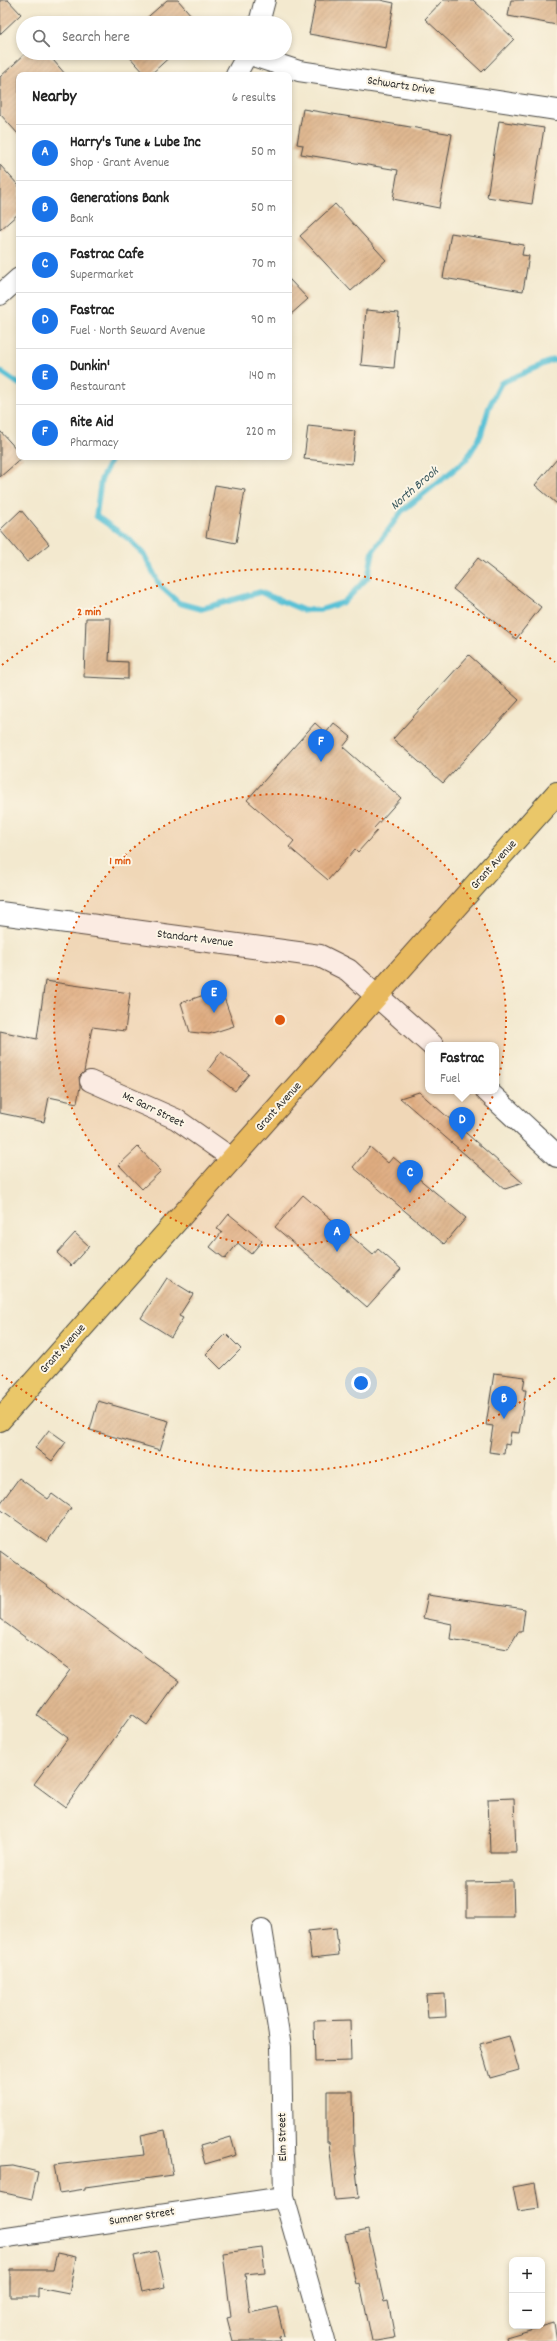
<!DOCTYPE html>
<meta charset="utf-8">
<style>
body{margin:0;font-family:Dekko,sans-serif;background:#f6f6f6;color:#222}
.controls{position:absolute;right:12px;bottom:12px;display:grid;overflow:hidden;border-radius:8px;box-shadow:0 2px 6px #0003}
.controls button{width:36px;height:36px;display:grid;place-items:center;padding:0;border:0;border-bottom:1px solid #e0e0e0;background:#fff;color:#222;font:20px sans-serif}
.you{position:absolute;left:361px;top:1383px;width:14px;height:14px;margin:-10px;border:3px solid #fff;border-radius:50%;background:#1a73e8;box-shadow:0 0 0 6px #1a73e833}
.badge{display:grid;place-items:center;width:26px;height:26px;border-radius:50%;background:#1a73e8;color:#fff;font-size:13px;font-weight:700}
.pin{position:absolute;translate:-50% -33px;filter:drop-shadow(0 1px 2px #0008)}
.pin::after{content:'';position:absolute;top:21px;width:14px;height:12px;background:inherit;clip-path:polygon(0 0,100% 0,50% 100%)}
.popup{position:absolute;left:425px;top:1042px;width:74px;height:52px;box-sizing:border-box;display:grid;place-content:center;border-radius:8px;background:#fff;filter:drop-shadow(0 1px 3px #0005);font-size:13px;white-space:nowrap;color:#767676}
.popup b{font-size:15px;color:#222}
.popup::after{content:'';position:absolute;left:50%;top:100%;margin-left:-8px;border:8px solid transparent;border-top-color:#fff}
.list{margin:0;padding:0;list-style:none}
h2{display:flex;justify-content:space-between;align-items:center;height:52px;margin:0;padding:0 16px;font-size:17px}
h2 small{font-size:13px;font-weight:400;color:#767676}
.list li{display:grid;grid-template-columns:26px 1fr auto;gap:12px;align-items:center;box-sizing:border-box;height:56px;padding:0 16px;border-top:1px solid #e0e0e0}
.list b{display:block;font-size:15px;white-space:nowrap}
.list p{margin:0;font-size:13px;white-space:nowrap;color:#767676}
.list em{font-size:13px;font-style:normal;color:#767676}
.icon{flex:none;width:22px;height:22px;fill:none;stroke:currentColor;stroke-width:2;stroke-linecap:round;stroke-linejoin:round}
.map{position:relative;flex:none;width:557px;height:2341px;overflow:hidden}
.search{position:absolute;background:#fff;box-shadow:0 2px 6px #0003;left:16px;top:16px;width:276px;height:44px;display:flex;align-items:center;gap:10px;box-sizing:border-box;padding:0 14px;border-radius:22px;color:#767676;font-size:15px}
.panel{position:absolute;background:#fff;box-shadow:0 2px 6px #0003;left:16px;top:72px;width:276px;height:388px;border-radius:8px}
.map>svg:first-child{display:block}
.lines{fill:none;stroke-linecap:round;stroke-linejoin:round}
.stream{stroke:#59c1d6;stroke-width:5.5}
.building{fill:url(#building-hatch)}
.minor-casing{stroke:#494844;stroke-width:22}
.tertiary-casing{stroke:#494844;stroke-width:24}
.trunk-casing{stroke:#494844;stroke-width:24}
.minor{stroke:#fff;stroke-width:20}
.tertiary{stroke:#fff;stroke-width:22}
.trunk{stroke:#eac769;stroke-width:22}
.ring{fill:none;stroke:#df570e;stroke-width:2;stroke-dasharray:2 4}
.labels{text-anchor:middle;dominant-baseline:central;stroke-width:4;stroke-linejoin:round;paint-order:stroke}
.street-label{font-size:12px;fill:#2b2b2b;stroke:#fcf5e5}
.water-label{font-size:13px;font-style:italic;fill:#39585e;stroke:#fcf5e5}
.centre{fill:#df570e;stroke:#fcf5e5;stroke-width:2}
.ring-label{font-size:12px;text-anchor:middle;font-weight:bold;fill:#df570e;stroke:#fcf5e5;stroke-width:4;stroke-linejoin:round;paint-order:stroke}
</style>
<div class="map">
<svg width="557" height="2341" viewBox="0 0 557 2341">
<defs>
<pattern id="building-hatch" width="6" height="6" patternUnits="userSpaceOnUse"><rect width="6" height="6" fill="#dfb891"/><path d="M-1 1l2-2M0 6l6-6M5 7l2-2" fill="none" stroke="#c09e7d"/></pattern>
</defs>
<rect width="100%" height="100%" fill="#fcf5e5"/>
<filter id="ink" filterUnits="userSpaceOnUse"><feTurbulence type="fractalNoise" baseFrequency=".025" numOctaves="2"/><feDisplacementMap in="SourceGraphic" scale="8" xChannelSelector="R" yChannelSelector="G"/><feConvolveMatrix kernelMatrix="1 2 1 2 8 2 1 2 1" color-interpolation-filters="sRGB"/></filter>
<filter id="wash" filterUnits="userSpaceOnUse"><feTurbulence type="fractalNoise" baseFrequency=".012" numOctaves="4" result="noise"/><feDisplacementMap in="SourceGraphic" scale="16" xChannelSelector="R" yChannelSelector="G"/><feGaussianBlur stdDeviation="0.9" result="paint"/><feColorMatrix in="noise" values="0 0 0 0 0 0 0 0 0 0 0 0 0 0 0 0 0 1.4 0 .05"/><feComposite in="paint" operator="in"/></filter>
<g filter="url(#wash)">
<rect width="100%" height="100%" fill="#f3e9cf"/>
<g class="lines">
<path class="stream" d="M 0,371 L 19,384
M 112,457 L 101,480 L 96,516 L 129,539 L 145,556 L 160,586 L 179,603 L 201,609 L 260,592 L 303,610 L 320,610 L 344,602 L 368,577 L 373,551 L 402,511 L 466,460 L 481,435 L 489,407 L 501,383 L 553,360 L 557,361"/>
</g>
<g id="blocks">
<path class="building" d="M 0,0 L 8,0 L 21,14 L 0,34 Z
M 167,0 L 178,0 L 198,23 L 141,23 Z
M 316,0 L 380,0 L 394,3 L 386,48 L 309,34 Z
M 443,0 L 473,0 L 514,39 L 482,72 L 425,19 Z
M 511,0 L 557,0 L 557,25 L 508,16 Z
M 26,53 L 47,53 L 66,75 L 19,75 L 19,135 L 0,114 L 0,77 Z
M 126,53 L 174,53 L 150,75 L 146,75 Z
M 303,109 L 452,134 L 439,208 L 393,199 L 398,170 L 301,154 L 303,145 L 297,144 Z
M 499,121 L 544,128 L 532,204 L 487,197 Z
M 0,165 L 19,186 L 19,213 L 0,230 Z
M 335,204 L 386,260 L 351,291 L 300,236 Z
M 451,233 L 524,245 L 522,255 L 529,256 L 523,291 L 443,278 Z
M 289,279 L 308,299 L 289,316 Z
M 366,310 L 399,313 L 394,368 L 361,365 Z
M 308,426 L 355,431 L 352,464 L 304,459 Z
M 0,431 L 19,452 L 19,457 L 23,457 L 0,477 Z
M 557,459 L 557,504 L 535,485 Z
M 215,485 L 245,490 L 236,543 L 206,537 Z
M 21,510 L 49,544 L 27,562 L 0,530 Z
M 478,558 L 541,607 L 516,639 L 453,589 Z
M 86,618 L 111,618 L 109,661 L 128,662 L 128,679 L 84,677 Z
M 469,655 L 519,700 L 443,783 L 393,739 Z
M 315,723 L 326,733 L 334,723 L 351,737 L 343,747 L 401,798 L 374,828 L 377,831 L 358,852 L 355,849 L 328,880 L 289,847 L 294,841 L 247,800 Z
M 45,981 L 130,993 L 125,1031 L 92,1027 L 84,1072 L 79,1077 L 80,1087 L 77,1103 L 49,1097 L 44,1122 L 0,1113 L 0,1031 L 37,1039 Z
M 221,989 L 234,1026 L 209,1034 L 190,1032 L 181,1003 Z
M 221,1052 L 249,1074 L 235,1091 L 208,1070 Z
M 419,1092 L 523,1183 L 505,1189 L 400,1098 Z
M 138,1147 L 161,1171 L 142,1189 L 119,1165 Z
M 370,1147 L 388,1163 L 393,1157 L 466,1218 L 444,1244 L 353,1167 Z
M 303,1195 L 373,1255 L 378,1249 L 401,1269 L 367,1307 L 275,1227 Z
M 229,1214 L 262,1241 L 251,1254 L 238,1243 L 225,1259 L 210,1247 L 222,1232 L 217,1229 Z
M 75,1233 L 89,1246 L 71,1266 L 57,1253 Z
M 167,1278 L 193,1294 L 179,1316 L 183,1318 L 171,1337 L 141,1318 Z
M 226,1334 L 241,1349 L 221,1369 L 206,1354 Z
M 494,1373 L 525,1377 L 523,1390 L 526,1390 L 519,1433 L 511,1432 L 509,1445 L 505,1444 L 504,1454 L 489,1452 L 493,1426 L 486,1425 Z
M 98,1401 L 169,1421 L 160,1450 L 90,1430 Z
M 49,1430 L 66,1442 L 52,1461 L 35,1448 Z
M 19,1478 L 48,1499 L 52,1494 L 71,1508 L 47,1542 L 0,1509 L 0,1504 Z
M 0,1551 L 179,1681 L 147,1725 L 132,1714 L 65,1807 L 34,1784 L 68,1738 L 37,1715 L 70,1670 L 0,1619 Z
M 428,1595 L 525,1609 L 522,1632 L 518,1632 L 508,1649 L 450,1639 L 452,1624 L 423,1618 Z
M 514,1798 L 516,1852 L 490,1852 L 488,1799 Z
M 513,1881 L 514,1917 L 467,1917 L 467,1882 Z
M 336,1928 L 339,1955 L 311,1958 L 308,1931 Z
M 445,1994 L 446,2017 L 428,2018 L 426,1995 Z
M 350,2020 L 351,2061 L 315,2062 L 314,2021 Z
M 509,2036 L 519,2070 L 490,2078 L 480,2044 Z
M 327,2091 L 353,2091 L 354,2151 L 359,2198 L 335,2200 L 329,2142 L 327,2142 Z
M 165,2130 L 173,2175 L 85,2187 L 85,2189 L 59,2193 L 54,2165 L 144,2155 L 141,2135 Z
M 231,2137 L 236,2155 L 205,2164 L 200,2146 Z
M 13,2166 L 38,2172 L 32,2199 L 0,2192 L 0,2167 Z
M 535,2183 L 539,2208 L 518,2211 L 513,2187 Z
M 368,2230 L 384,2302 L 388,2301 L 395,2338 L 377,2341 L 372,2341 L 360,2283 L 356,2284 L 345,2235 Z
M 262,2248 L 265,2272 L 245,2274 L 250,2313 L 277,2307 L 284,2336 L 279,2337 L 280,2341 L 233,2341 L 227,2318 L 231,2317 L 223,2253 Z
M 157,2251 L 165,2287 L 142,2292 L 134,2256 Z
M 57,2253 L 76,2257 L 69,2294 L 38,2288 L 38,2297 L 10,2297 L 10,2270 L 53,2270 Z
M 554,2323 L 557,2341 L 507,2341 L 506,2337 Z"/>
</g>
</g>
<g filter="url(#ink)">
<use href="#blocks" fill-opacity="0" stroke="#494844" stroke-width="1"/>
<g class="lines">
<g class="minor-casing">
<path id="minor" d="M 259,23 L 265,0
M 247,54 L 299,71 L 557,110
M 236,75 L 248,53
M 0,295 L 19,278
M 90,1081 L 176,1119 L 233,1159
M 262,1929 L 281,2047 L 284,2197 L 325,2341
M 0,2238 L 284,2197"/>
</g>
<g class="tertiary-casing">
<path id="tertiary" d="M 0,913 L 320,956 L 348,970 L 432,1045
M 487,1091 L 557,1156"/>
</g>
<g class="trunk-casing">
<path id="trunk" d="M 0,1420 L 557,793"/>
</g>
<use href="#minor" class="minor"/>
<use href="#tertiary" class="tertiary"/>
<use href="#trunk" class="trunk"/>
</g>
</g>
<circle cx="280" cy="1020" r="226" fill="#df570e" fill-opacity=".12"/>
<g class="ring">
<circle cx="280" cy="1020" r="226"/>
<path d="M555 1378A451 451 0 0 1 2 1375M2 665A451 451 0 0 1 555 662"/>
</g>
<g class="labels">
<g class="street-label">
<text transform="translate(401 86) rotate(9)">Schwartz Drive</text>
<text transform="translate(494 865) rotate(-48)">Grant Avenue</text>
<text transform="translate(195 939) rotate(7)">Standart Avenue</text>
<text transform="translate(279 1107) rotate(-48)">Grant Avenue</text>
<text transform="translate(153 1110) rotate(26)">Mc Garr Street</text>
<text transform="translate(63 1349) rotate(-48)">Grant Avenue</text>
<text transform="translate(283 2137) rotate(-91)">Elm Street</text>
<text transform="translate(142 2217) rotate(-9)">Sumner Street</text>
</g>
<g class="water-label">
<text transform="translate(415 489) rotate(-41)">North Brook</text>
</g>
</g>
<circle cx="280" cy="1020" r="6" class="centre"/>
<g class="ring-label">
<text x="89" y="615">2 min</text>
<text x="120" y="864">1 min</text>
</g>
</svg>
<div class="controls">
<button>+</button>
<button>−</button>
</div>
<div class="you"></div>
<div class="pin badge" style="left:337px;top:1252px">A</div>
<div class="pin badge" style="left:504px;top:1419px">B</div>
<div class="pin badge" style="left:410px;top:1193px">C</div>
<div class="pin badge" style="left:462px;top:1140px">D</div>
<div class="popup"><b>Fastrac</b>Fuel</div>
<div class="pin badge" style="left:214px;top:1013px">E</div>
<div class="pin badge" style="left:321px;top:762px">F</div>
<div class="search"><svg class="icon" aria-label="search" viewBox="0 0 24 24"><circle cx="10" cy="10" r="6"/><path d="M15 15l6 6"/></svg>Search here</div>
<section class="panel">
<h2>Nearby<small>6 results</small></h2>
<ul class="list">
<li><span class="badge">A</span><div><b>Harry's Tune &amp; Lube Inc</b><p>Shop · Grant Avenue</p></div><em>50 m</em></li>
<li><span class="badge">B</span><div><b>Generations Bank</b><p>Bank</p></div><em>50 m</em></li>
<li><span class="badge">C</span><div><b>Fastrac Cafe</b><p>Supermarket</p></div><em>70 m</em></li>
<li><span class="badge">D</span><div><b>Fastrac</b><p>Fuel · North Seward Avenue</p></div><em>90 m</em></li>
<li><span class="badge">E</span><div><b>Dunkin'</b><p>Restaurant</p></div><em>140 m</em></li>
<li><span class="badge">F</span><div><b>Rite Aid</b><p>Pharmacy</p></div><em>220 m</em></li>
</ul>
</section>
</div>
